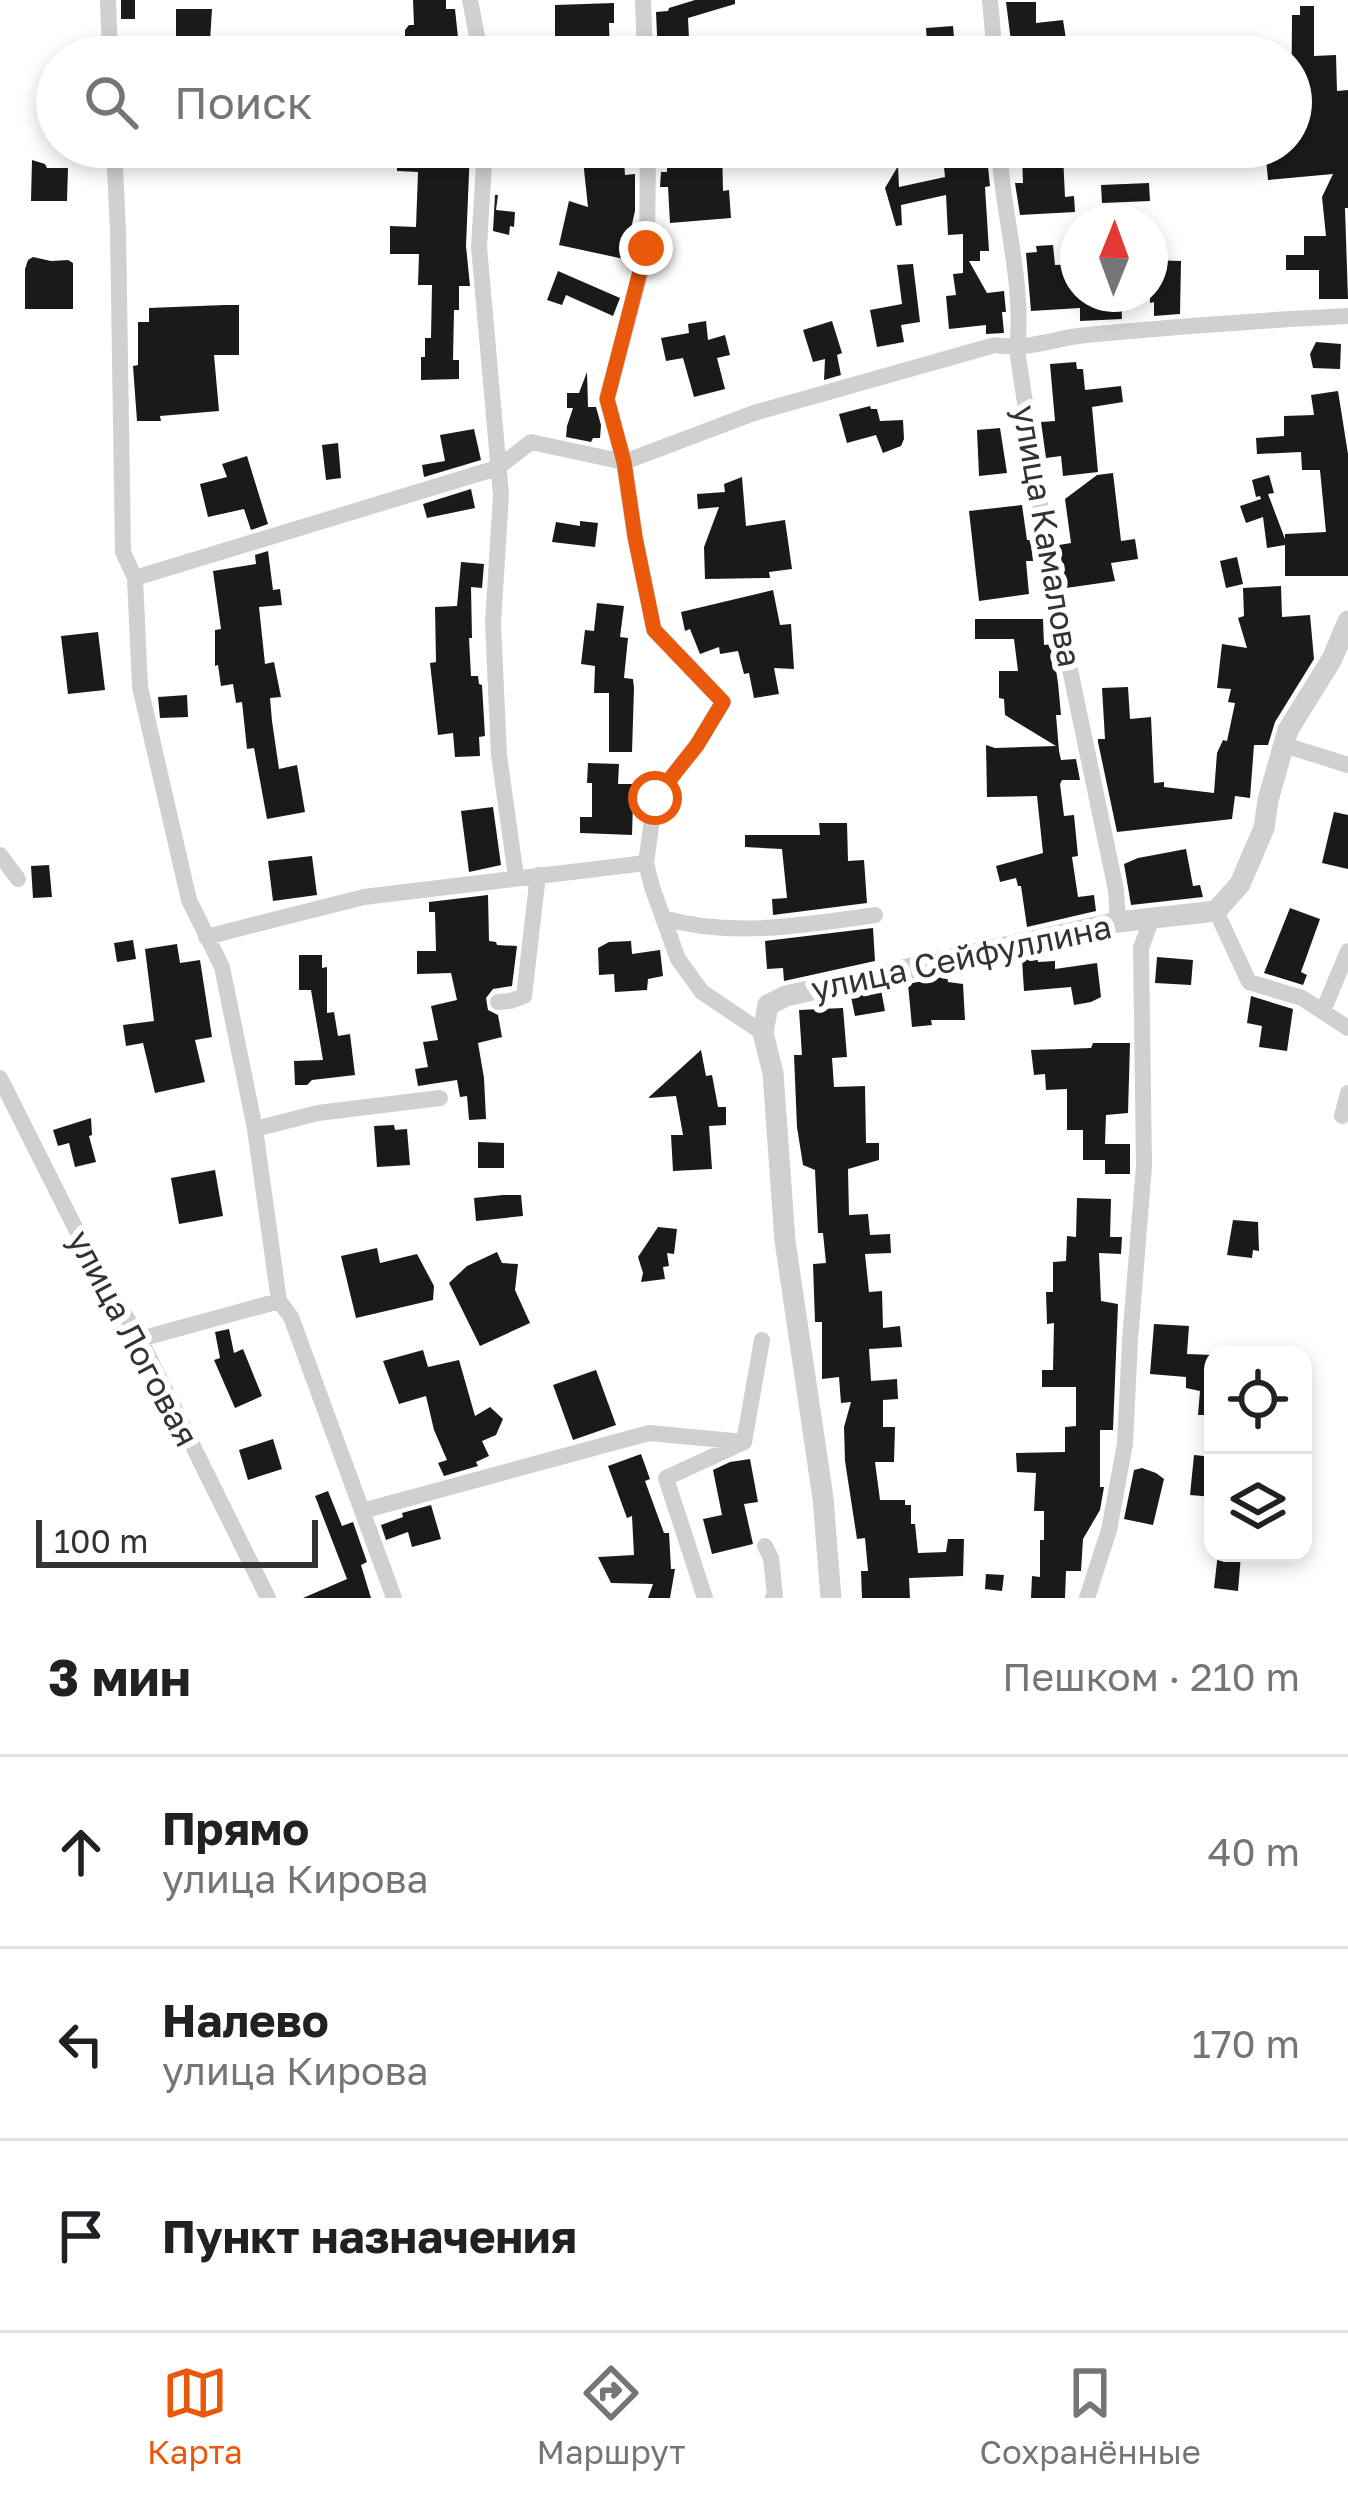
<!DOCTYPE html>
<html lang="ru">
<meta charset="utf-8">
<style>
body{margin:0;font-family:"Golos Text",sans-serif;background:#f2f2f2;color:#202124}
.controls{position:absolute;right:36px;bottom:36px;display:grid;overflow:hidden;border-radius:24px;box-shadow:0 6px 18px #0003}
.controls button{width:108px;height:108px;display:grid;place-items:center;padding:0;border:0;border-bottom:3px solid #e0e0e0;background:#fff;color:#202124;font:60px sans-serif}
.compass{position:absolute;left:1060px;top:204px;width:108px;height:108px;border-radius:50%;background:#fff;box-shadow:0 6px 18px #0003;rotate:1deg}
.scale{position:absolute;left:36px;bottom:30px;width:282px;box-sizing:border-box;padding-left:12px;border:6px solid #333;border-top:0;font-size:33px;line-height:42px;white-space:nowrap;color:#333;-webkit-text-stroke:9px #fff;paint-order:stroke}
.stop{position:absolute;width:36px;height:36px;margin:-27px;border:9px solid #ea580c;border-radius:50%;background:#fff}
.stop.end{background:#ea580c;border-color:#fff;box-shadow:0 3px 12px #0008}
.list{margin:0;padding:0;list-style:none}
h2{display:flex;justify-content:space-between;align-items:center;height:156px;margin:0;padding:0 48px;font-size:51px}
h2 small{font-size:39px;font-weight:400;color:#757577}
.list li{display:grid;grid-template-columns:78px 1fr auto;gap:36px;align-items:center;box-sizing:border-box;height:192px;padding:0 48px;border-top:3px solid #e0e0e0}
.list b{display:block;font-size:45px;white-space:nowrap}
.list p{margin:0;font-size:39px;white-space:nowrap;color:#757577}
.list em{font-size:39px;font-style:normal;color:#757577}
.icon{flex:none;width:66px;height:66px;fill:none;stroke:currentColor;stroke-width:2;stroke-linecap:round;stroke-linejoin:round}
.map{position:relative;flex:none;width:1348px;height:1598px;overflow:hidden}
.search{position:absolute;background:#fff;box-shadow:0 6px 18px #0003;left:36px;right:36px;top:36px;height:132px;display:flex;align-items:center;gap:30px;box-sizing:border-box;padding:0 42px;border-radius:66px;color:#757577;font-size:45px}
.sheet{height:732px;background:#fff}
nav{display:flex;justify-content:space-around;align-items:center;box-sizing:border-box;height:168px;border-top:3px solid #e0e0e0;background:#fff;font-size:33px;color:#757577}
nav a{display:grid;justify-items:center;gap:6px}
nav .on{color:#ea580c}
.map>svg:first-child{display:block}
.building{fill:#1a1a1a}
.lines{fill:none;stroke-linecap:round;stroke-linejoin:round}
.minor{stroke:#d0d0d0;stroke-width:16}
.tertiary{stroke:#d0d0d0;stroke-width:21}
.route{stroke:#ea580c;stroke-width:15}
.labels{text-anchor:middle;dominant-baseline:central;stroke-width:12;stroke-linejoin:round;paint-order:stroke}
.street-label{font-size:33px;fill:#333;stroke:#fff}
</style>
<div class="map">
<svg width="1348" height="1598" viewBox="0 0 1348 1598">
<rect width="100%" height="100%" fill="#fff"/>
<path class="building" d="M 121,0 L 135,0 L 135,19 L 121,19 Z
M 413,0 L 446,0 L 446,9 L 455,9 L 460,57 L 359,54 L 359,46 L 405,37 L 405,30 L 409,25 L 414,25 Z
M 695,0 L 735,0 L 735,4 L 688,18 L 689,39 L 673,40 L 674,57 L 658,57 L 656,12 L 668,11 L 669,8 Z
M 1006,2 L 1036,2 L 1036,23 L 1063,20 L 1068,52 L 1055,54 L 1055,57 L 1013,57 Z
M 614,3 L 614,23 L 609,23 L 610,57 L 583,57 L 583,36 L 555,36 L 555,5 Z
M 1300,6 L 1314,6 L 1314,56 L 1336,55 L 1337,91 L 1348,90 L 1348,208 L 1345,208 L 1348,299 L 1319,299 L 1319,270 L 1286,270 L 1286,255 L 1304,255 L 1304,236 L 1326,236 L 1322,197 L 1333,174 L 1268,180 L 1265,147 L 1291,147 L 1292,15 L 1300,15 Z
M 176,9 L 212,9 L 209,57 L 176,57 Z
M 953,26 L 954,37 L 962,36 L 963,57 L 928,57 L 926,28 Z
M 623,147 L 625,175 L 635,174 L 635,211 L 624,259 L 559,245 L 569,201 L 588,207 L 582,151 Z
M 667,147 L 722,147 L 723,191 L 729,190 L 731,218 L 670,223 L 668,187 L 660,187 L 661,172 L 667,172 Z
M 942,147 L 986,147 L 990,186 L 985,187 L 989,251 L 980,251 L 980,261 L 969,261 L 987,293 L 1004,291 L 1006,312 L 1002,312 L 1004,333 L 986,334 L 986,325 L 949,329 L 946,296 L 956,295 L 953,274 L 963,273 L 963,234 L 948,235 L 946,195 L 901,205 L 902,225 L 896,226 L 885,188 L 898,166 L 899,187 L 945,177 Z
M 442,149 L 470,149 L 466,246 L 470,286 L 459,286 L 459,310 L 454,310 L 453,360 L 459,360 L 459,379 L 421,380 L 421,357 L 425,357 L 425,338 L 431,338 L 432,285 L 418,285 L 419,254 L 390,254 L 390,226 L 416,227 L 418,172 L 397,171 L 397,155 L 418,155 L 420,152 L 441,152 Z
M 1063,155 L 1065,197 L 1074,196 L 1075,212 L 1020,215 L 1015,183 L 1023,183 L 1022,157 Z
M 32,160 L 45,164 L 47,168 L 68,168 L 67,201 L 31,201 Z
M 1149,183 L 1150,201 L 1102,203 L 1101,185 Z
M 495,195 L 498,195 L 496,210 L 515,212 L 514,227 L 510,226 L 509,235 L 493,231 Z
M 1053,245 L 1055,265 L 1078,264 L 1078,294 L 1121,294 L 1122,319 L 1080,321 L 1080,308 L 1031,311 L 1026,253 L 1037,252 L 1036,246 Z
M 33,257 L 51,261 L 68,260 L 73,263 L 73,309 L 25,309 L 25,269 L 28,260 Z
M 1150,260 L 1181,261 L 1180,314 L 1154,316 L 1154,302 L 1150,303 Z
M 913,264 L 920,322 L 901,325 L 904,342 L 877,347 L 870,310 L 902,304 L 897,265 Z
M 558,271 L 620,298 L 613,316 L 566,295 L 562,305 L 547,300 Z
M 224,305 L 239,305 L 239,355 L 214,355 L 219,411 L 160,416 L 161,421 L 137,421 L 133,366 L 138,365 L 138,322 L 149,322 L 149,308 Z
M 706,321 L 708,340 L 725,335 L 730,355 L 717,358 L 725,389 L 694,397 L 683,358 L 666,361 L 661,338 L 689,333 L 688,324 Z
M 832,321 L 842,353 L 837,355 L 841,375 L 824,380 L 825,359 L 813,362 L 803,330 Z
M 1316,342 L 1341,344 L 1340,369 L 1313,368 L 1310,354 Z
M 1076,362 L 1077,369 L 1083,369 L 1085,390 L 1121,386 L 1123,402 L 1092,407 L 1098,472 L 1063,476 L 1061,456 L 1046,458 L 1041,422 L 1055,421 L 1050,364 Z
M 587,372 L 588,407 L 596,407 L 601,425 L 600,438 L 593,438 L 591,442 L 566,437 L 567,426 L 573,408 L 567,408 L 567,393 L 579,393 Z
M 1338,391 L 1348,454 L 1348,576 L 1285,576 L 1285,545 L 1267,548 L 1263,517 L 1246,523 L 1240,506 L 1261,499 L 1260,496 L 1256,497 L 1252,480 L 1269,475 L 1274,493 L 1268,494 L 1285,539 L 1285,534 L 1326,532 L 1320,470 L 1302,470 L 1301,452 L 1257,454 L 1256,438 L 1284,436 L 1284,416 L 1314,415 L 1311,395 Z
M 870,406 L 871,409 L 877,409 L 880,421 L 903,420 L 904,439 L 901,446 L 883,453 L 876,435 L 847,443 L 839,414 Z
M 1000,428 L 1007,473 L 979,476 L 977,430 Z
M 474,429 L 481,460 L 424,477 L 422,465 L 445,461 L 440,435 Z
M 338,443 L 341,478 L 326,480 L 322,445 Z
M 247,456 L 268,524 L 251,530 L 244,509 L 208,517 L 200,484 L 227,477 L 222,464 Z
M 1113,473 L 1121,541 L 1135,539 L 1138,559 L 1111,563 L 1115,581 L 1066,588 L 1059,545 L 1071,543 L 1065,499 L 1097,475 Z
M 742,477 L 746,526 L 785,520 L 792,569 L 769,572 L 770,578 L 705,579 L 704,547 L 719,507 L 698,509 L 697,494 L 725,492 L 724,484 Z
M 471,489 L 475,508 L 427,518 L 423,504 Z
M 1022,505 L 1027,540 L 1031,540 L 1033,561 L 1026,561 L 1029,594 L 979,601 L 969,511 Z
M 580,521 L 598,523 L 595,547 L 552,542 L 556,522 L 580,526 Z
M 268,551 L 273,590 L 280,589 L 282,605 L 259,607 L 265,664 L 274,662 L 281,697 L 270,698 L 272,721 L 279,769 L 297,765 L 305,812 L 267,819 L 254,748 L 247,749 L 242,702 L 236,703 L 233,684 L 221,686 L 218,665 L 215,666 L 215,630 L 221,629 L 213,571 L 256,564 L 255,555 Z
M 1237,557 L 1243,584 L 1226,588 L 1220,561 Z
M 461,562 L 484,564 L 482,588 L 471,587 L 472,638 L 469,638 L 471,676 L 478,676 L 479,684 L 482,685 L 485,736 L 479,737 L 480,756 L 455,757 L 453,733 L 438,735 L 430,663 L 436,662 L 435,607 L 457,606 Z
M 1281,586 L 1282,617 L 1310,615 L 1314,659 L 1275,722 L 1268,745 L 1254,745 L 1250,798 L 1235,796 L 1232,819 L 1117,832 L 1098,742 L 1098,739 L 1105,739 L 1102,688 L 1128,687 L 1130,719 L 1151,717 L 1154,783 L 1164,782 L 1164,787 L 1214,793 L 1217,753 L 1223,740 L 1227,741 L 1235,703 L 1228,702 L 1231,689 L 1217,688 L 1222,644 L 1247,648 L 1238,618 L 1244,616 L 1243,588 Z
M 773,590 L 780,625 L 791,624 L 794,669 L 774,668 L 779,694 L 754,698 L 749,673 L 744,674 L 738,651 L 720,654 L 719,647 L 700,654 L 690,629 L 685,631 L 681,612 Z
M 597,603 L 624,606 L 620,637 L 628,638 L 624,678 L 633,679 L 634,688 L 632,752 L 609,752 L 609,693 L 594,693 L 595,666 L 581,664 L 585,630 L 594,631 Z
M 975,619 L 1043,619 L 1044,645 L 1052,644 L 1058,683 L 1061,715 L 1056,715 L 1059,751 L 1061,760 L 1076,759 L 1080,780 L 1062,780 L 1060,784 L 1064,816 L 1074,815 L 1078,856 L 1072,857 L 1078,897 L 1094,895 L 1096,911 L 1027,927 L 1021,886 L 1018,886 L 1016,878 L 1000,882 L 996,866 L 1043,853 L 1037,796 L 987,797 L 986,745 L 995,748 L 1056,746 L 1005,715 L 1004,699 L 999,698 L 999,671 L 1018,671 L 1014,639 L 975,639 Z
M 98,632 L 105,690 L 68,694 L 61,636 Z
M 187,695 L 188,717 L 160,718 L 158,697 Z
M 588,763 L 619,764 L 618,784 L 640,784 L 640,803 L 633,803 L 632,835 L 580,833 L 580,817 L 592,817 L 592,783 L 587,783 Z
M 493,807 L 501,865 L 469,872 L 461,811 Z
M 1334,812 L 1348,815 L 1348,869 L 1322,863 Z
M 819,823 L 847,823 L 848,861 L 864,860 L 867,903 L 773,915 L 772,899 L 787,898 L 782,849 L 745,847 L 745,835 L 820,835 Z
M 1186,849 L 1193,886 L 1200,885 L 1203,897 L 1131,905 L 1124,864 L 1138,858 Z
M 312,856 L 317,895 L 273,901 L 268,861 Z
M 49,865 L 52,897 L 33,898 L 31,866 Z
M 488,895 L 489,941 L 496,942 L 497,945 L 517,946 L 512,986 L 493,989 L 486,998 L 488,1010 L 498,1015 L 502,1037 L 478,1043 L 484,1078 L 486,1119 L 469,1120 L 467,1096 L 460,1097 L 457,1080 L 418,1086 L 415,1069 L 428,1067 L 423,1042 L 438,1040 L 431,1006 L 457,1000 L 451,973 L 417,974 L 417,951 L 436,951 L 435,912 L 429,912 L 429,902 Z
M 1290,908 L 1320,919 L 1301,972 L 1307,975 L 1303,985 L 1264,973 Z
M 873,928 L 875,961 L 784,981 L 783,968 L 767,969 L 765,941 Z
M 133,940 L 136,959 L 117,962 L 114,943 Z
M 631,941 L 632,954 L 660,950 L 663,976 L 648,979 L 647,990 L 615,992 L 614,974 L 599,975 L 598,948 L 609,942 Z
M 177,944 L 180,963 L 200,960 L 212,1037 L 195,1040 L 205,1082 L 155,1093 L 143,1043 L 126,1046 L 123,1025 L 154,1021 L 145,949 Z
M 299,955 L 322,955 L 322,968 L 327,967 L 327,1013 L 334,1012 L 338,1036 L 350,1034 L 355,1075 L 312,1080 L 307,1085 L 295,1085 L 294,1061 L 323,1060 L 311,990 L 299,990 Z
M 1037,957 L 1038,962 L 1055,961 L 1055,969 L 1097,963 L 1101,997 L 1091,1002 L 1074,1005 L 1071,987 L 1024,991 L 1022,959 Z
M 1157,957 L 1193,960 L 1191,985 L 1155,983 Z
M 947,976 L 948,982 L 963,984 L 965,1020 L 931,1020 L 932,1025 L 912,1027 L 908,984 Z
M 881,990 L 885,1011 L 855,1016 L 851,997 Z
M 1251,996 L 1293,1009 L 1287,1051 L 1259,1047 L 1262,1026 L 1247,1023 Z
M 843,1008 L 847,1057 L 832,1058 L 834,1087 L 865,1086 L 866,1143 L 879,1143 L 879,1160 L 848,1169 L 849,1215 L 868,1214 L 870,1235 L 890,1234 L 891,1253 L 865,1254 L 869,1292 L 882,1291 L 883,1328 L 900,1326 L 902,1347 L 869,1349 L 871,1381 L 897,1379 L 898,1399 L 883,1400 L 883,1427 L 895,1427 L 894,1462 L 875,1462 L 880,1500 L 905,1500 L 905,1505 L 911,1505 L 911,1524 L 915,1524 L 918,1553 L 946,1552 L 948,1539 L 964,1539 L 963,1576 L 909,1578 L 910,1598 L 862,1598 L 861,1571 L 868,1571 L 865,1538 L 857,1539 L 845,1461 L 844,1427 L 851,1402 L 841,1403 L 839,1377 L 822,1379 L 822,1322 L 815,1322 L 813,1264 L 826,1263 L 823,1233 L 818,1233 L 815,1170 L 803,1165 L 797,1127 L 794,1055 L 802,1055 L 799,1010 Z
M 1093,1043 L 1130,1043 L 1128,1113 L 1106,1115 L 1105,1144 L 1130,1144 L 1130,1174 L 1105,1174 L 1105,1160 L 1083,1160 L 1083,1130 L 1067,1130 L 1067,1089 L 1046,1090 L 1045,1074 L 1034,1075 L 1031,1050 L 1091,1048 Z
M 701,1050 L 706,1076 L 712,1075 L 718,1107 L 726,1107 L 726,1125 L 709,1126 L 712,1169 L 673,1171 L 671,1135 L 683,1135 L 676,1096 L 648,1098 Z
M 91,1118 L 92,1135 L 89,1136 L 96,1162 L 75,1167 L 69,1143 L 58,1146 L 53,1130 Z
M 394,1125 L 395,1130 L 407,1129 L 410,1165 L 377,1167 L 374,1126 Z
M 478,1142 L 504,1143 L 504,1168 L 478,1168 Z
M 215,1170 L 223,1216 L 179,1224 L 171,1178 Z
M 503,1195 L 521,1195 L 523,1216 L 476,1221 L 474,1198 Z
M 1077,1198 L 1111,1199 L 1110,1237 L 1122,1237 L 1121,1254 L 1099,1253 L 1101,1301 L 1118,1304 L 1113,1430 L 1100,1430 L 1100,1487 L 1104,1487 L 1100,1510 L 1083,1539 L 1081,1571 L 1066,1571 L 1065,1598 L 1031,1598 L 1032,1576 L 1040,1577 L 1040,1540 L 1044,1540 L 1044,1511 L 1034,1511 L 1036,1473 L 1017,1472 L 1016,1453 L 1065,1452 L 1065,1427 L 1076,1426 L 1076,1387 L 1042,1387 L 1042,1370 L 1053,1370 L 1054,1323 L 1047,1324 L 1046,1292 L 1053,1292 L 1053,1262 L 1066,1261 L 1067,1236 L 1076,1237 Z
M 1233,1220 L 1258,1222 L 1259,1251 L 1253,1250 L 1252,1258 L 1227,1255 Z
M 658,1227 L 677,1229 L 674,1254 L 667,1253 L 669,1266 L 663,1267 L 665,1279 L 641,1282 L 643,1273 L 638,1257 Z
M 377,1248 L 380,1263 L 417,1254 L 434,1286 L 433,1300 L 356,1318 L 341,1256 Z
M 497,1252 L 502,1263 L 518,1264 L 515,1290 L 530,1323 L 480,1346 L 449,1283 L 467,1266 Z
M 1154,1324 L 1189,1326 L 1187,1354 L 1213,1355 L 1213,1415 L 1198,1415 L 1200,1391 L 1186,1388 L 1186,1377 L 1150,1374 Z
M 229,1329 L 234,1353 L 243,1349 L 262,1396 L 235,1408 L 214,1360 L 220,1358 L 215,1332 Z
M 423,1350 L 428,1367 L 459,1360 L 475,1416 L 490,1407 L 503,1419 L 496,1435 L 482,1441 L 489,1456 L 476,1462 L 478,1466 L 444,1476 L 438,1463 L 447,1460 L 434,1430 L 426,1396 L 399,1404 L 383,1361 Z
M 596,1370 L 616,1425 L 573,1440 L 553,1385 Z
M 273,1439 L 282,1469 L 248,1480 L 239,1450 Z
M 641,1454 L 650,1479 L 645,1481 L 664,1533 L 669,1533 L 671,1569 L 675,1569 L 670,1598 L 648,1598 L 653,1584 L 611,1583 L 598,1557 L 634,1555 L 632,1516 L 627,1518 L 608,1466 Z
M 1194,1455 L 1213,1457 L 1213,1497 L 1190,1495 Z
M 750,1459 L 758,1502 L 744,1504 L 753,1544 L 712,1554 L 703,1519 L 722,1515 L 713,1470 L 730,1462 Z
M 1142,1468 L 1156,1473 L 1164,1479 L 1153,1525 L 1124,1519 L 1134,1470 Z
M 328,1491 L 342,1526 L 353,1522 L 367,1562 L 361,1565 L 371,1598 L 303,1598 L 347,1579 L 315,1496 Z
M 431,1505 L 441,1539 L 412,1547 L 408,1532 L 386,1540 L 381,1525 L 403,1517 L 402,1513 Z
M 1218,1553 L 1241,1555 L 1238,1591 L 1214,1588 Z
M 986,1574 L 1004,1575 L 1002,1591 L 985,1589 Z"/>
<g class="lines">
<path class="minor" d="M 108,0 L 110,57
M 470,0 L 481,57
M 643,0 L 645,57
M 990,0 L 995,57
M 114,147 L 118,230 L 123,552 L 135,578 L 140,687 L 189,900 L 222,967 L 255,1129 L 279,1301 L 291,1317 L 394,1598
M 485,147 L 479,247 L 501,495 L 493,623 L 499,755 L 516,877
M 648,147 L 647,248 L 607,399 L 624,462 L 635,537 L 654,630 L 723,702 L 697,745 L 655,798 L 646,863 L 652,887 L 678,959 L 702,992 L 763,1033
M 999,147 C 1002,214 1025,282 1017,350 L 1053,588 L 1116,890 L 1118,922
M 135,578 L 497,468 L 531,442 L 624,462 L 754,413 L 995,345 C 1026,351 1055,338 1086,335 C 1174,327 1260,320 1348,316
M 1284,745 L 1348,765
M 0,855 L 18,879
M 1216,911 L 1249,982 L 1302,998 L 1348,1028
M 663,918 C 732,938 805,925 875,915
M 206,937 L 364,897 L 646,863
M 498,1002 L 510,1001 L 524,996 L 538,875
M 1323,1011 L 1348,951
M 0,1078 L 97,1271 L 140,1339 L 268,1598
M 1342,1116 L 1348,1093
M 255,1129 L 318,1113 L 440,1098
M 140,1339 L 279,1301
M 362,1511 L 649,1433 L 744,1442
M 765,1546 L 771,1558 L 775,1595 L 773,1598
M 705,1598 L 666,1478 L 744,1442 L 762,1340
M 1087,1598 L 1109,1530 L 1125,1444 L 1130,1340 L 1144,1166 L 1141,948 L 1152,918"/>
<path class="tertiary" d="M 831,1598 L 823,1498 L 785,1241 L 773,1073 L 763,1033 L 768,1005 L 786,996 L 1118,922 L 1216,911 L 1240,884 L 1264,828 L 1268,800 L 1288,730 L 1332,659 L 1348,621"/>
</g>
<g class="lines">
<path class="route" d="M 646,248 L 607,399 L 624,462 L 635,537 L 654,630 L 723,702 L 697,745 L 655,798"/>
</g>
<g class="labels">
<g class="street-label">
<text transform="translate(1048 536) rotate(80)">улица Камалова</text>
<text transform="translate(961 957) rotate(-12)">улица Сейфуллина</text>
<text transform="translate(134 1338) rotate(62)">улица Логовая</text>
</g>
</g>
</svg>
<div class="controls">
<button><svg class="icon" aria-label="locate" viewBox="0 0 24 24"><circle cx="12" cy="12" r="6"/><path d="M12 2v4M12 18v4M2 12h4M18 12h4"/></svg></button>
<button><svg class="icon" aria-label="layers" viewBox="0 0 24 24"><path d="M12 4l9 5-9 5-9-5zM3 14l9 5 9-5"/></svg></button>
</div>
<svg class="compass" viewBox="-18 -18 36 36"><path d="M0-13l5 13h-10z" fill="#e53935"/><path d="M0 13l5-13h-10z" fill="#757577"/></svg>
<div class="scale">100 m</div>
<div class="stop" style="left:655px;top:798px"></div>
<div class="stop end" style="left:646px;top:248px"></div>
<div class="search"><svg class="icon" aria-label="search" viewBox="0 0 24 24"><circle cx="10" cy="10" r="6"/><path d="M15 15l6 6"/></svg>Поиск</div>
</div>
<section class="sheet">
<h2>3 мин<small>Пешком · 210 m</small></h2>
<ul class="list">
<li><svg class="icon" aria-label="ahead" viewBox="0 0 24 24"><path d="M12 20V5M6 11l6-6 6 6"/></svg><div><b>Прямо</b><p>улица Кирова</p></div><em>40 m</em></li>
<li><svg class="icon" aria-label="left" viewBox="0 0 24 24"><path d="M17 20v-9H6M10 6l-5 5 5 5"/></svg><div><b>Налево</b><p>улица Кирова</p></div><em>170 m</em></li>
<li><svg class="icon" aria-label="arrive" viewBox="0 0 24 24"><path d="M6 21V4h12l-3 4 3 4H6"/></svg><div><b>Пункт назначения</b></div></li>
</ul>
</section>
<nav>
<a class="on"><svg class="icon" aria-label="map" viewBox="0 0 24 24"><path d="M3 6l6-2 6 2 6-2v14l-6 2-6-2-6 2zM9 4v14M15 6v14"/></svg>Карта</a>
<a><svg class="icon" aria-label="directions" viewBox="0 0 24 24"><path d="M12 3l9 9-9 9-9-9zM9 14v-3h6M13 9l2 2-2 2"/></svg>Маршрут</a>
<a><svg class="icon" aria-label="saved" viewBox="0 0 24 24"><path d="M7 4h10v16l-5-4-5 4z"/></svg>Сохранённые</a>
</nav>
